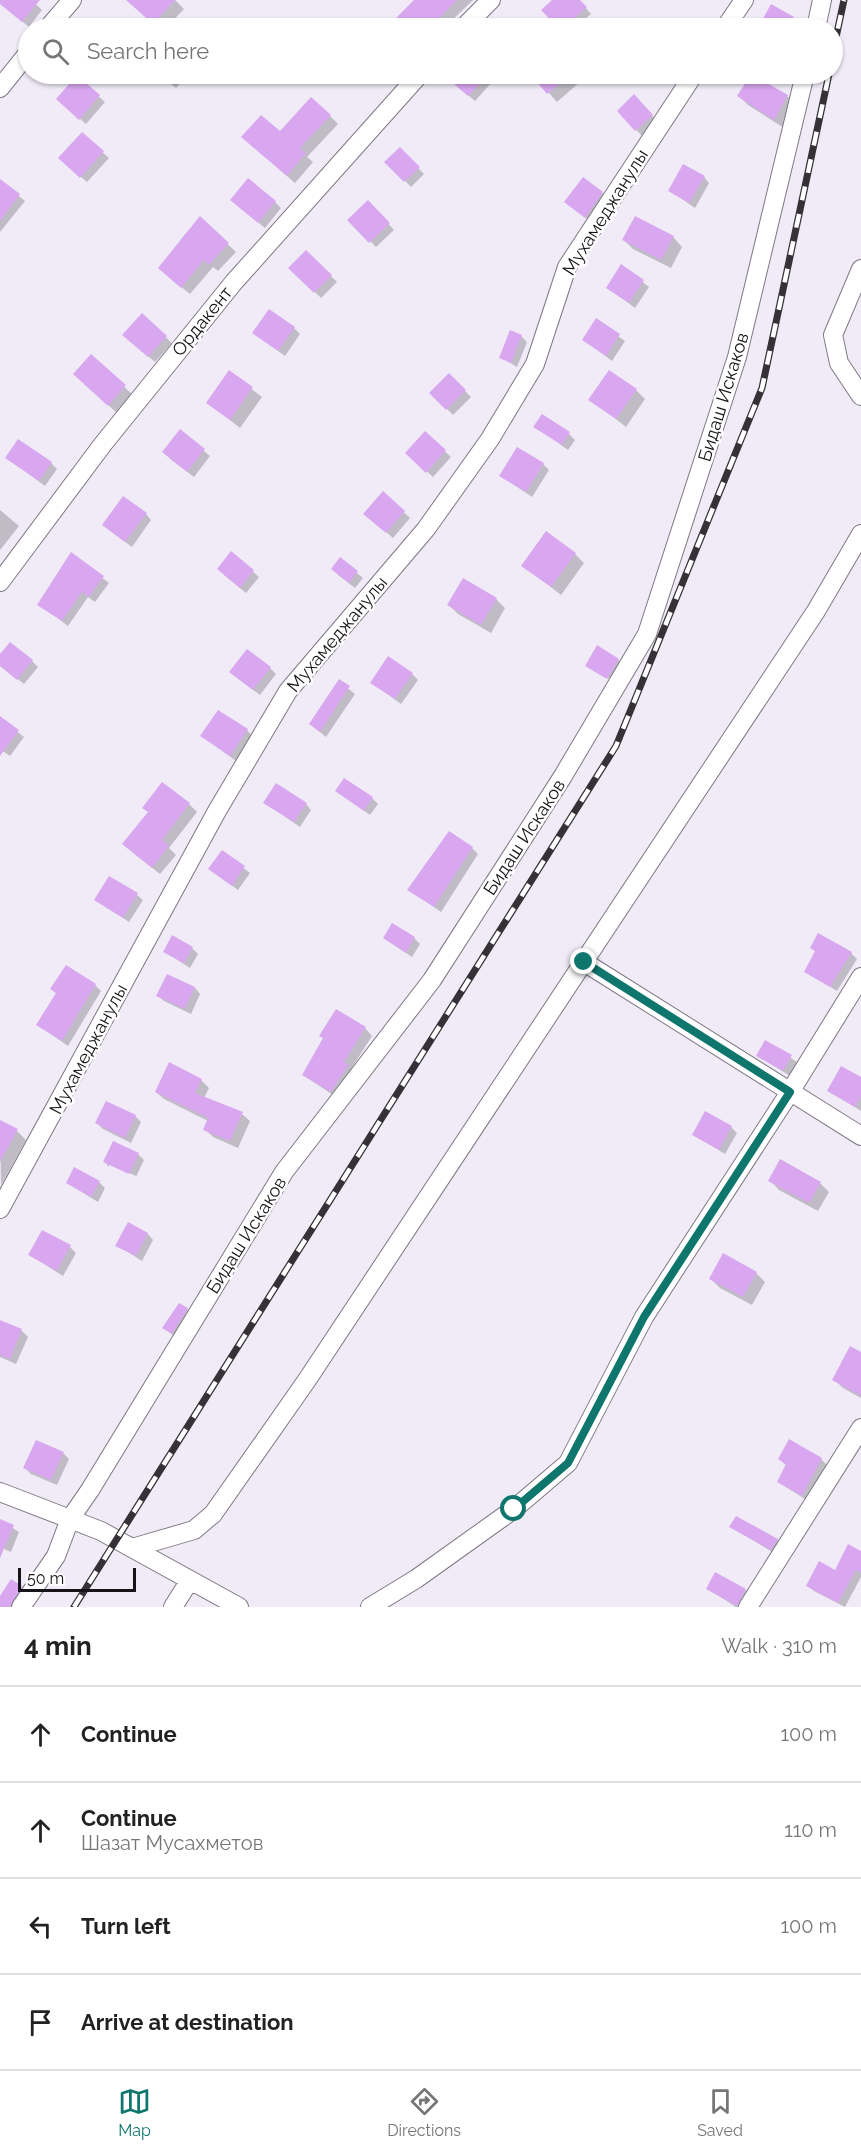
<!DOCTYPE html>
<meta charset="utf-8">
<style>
body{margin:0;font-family:Raleway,sans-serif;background:#f6f6f6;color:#222}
.scale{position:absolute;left:18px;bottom:15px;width:118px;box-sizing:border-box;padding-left:6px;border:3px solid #161418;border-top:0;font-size:16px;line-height:21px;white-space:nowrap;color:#161418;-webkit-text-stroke:4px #fff;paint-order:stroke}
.stop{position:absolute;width:18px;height:18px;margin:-14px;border:4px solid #0f766e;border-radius:50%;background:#fff}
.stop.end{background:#0f766e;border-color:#fff;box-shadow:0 2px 6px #0008}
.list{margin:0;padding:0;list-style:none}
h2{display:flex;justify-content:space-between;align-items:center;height:78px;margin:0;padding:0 24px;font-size:26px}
h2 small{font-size:20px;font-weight:400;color:#767676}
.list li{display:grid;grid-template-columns:39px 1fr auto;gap:18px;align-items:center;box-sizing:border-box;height:96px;padding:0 24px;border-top:2px solid #e0e0e0}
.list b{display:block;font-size:22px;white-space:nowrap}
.list p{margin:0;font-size:20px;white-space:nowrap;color:#767676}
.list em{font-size:20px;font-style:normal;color:#767676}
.icon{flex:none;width:33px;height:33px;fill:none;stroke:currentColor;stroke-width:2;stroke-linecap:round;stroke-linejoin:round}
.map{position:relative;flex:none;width:861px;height:1607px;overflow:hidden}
.search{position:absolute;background:#fff;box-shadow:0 2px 4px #0004;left:18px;right:18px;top:18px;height:66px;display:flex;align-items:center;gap:15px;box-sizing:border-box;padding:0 21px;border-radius:33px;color:#767676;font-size:22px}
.sheet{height:462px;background:#fff}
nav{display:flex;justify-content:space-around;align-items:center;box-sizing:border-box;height:84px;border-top:2px solid #e0e0e0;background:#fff;font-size:16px;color:#767676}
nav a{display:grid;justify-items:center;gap:3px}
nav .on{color:#0f766e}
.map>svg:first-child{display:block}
.shadow{fill:#0003}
.building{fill:#d8a7ef}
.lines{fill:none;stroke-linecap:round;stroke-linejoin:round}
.street-casing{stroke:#7d7883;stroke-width:20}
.street{stroke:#fff;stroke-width:18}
.rail-casing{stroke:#353237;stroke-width:7}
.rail{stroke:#fff;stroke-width:4.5;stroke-dasharray:14;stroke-linecap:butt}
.route{stroke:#0f766e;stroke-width:8}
.labels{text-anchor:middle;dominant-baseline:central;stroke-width:5;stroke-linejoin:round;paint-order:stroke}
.street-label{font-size:18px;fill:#161418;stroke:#fff}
</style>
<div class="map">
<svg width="861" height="1607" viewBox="0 0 861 1607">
<rect width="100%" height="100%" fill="#f0ebf7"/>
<path class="shadow" d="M 2,0 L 31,0 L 42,10 L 29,27 L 6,8 L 0,3 Z
M 130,0 L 175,0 L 184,9 L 166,28 L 158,28 Z
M 416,0 L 473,0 L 444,28 L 436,28 L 428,20 L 425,22 L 432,28 L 407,28 L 397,19 Z
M 554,0 L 579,0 L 591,14 L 575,28 L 560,28 L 543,10 Z
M 772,6 L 793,18 L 799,24 L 796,28 L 760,28 Z
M 158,74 L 189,74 L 176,88 Z
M 457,74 L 487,74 L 494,80 L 475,101 L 451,80 Z
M 532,74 L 573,74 L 580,82 L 557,102 Z
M 752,74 L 787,96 L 797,105 L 784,128 L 748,105 L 739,96 Z
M 77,77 L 105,102 L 86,124 L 64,105 Z
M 634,96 L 658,122 L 642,136 L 619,111 Z
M 330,116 L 338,124 L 307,157 L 313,162 L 295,183 L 251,145 Z
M 82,134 L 109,158 L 87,182 L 66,164 Z
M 400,149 L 424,174 L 411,187 L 387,162 Z
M 704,177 L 709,183 L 695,208 L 669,190 Z
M 0,181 L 25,201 L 0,232 Z
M 602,193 L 608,199 L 592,223 L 566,202 Z
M 275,202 L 281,208 L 265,228 L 238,206 Z
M 368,202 L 394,230 L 376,247 L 349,220 Z
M 200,218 L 236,252 L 218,271 L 213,267 L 190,294 L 168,276 L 184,240 L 182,238 Z
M 673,237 L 682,247 L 671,268 L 633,249 L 624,240 Z
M 306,252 L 337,282 L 321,298 L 291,268 Z
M 622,266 L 649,287 L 635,308 L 608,288 Z
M 142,315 L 172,343 L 155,362 L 130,341 Z
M 597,321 L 625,341 L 612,361 L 584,340 Z
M 294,328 L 300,334 L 285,356 L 254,333 Z
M 521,336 L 527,342 L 517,367 L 501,357 Z
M 91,356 L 134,396 L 118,414 L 84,383 Z
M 229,372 L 262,397 L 240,428 L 208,403 Z
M 449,375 L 471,397 L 453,415 L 431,393 Z
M 636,390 L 645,399 L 626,427 L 590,399 Z
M 535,426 L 569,434 L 575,440 L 568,450 Z
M 180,431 L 210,456 L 194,477 L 169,458 Z
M 425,433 L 451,457 L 433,477 L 407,453 Z
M 7,458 L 51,463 L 57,469 L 45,486 Z
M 543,464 L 549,470 L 532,497 L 501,476 Z
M 383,493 L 410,518 L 393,538 L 371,519 Z
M 0,510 L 19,526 L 0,550 Z
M 146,514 L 151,520 L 132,547 L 109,530 Z
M 232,553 L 259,577 L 246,593 L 224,575 Z
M 71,554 L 109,583 L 95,602 L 88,597 L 68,626 L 39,604 Z
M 575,554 L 584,563 L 561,595 L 523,565 Z
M 340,559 L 363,578 L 355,588 L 338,575 Z
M 496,599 L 505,608 L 491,633 L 458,614 L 449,605 Z
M 0,657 L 32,661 L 38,667 L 24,684 L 0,665 Z
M 618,660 L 624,666 L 615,682 L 587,665 Z
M 270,668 L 276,674 L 260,695 L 237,678 Z
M 412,674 L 418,680 L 401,704 L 372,683 Z
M 339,681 L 355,694 L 326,737 L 310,724 Z
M 0,718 L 24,737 L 10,756 L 0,749 Z
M 247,730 L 256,740 L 240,764 L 202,736 Z
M 337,791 L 372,798 L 378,804 L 370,815 Z
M 265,803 L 306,804 L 311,810 L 300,827 Z
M 189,804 L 197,812 L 169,848 L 176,855 L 160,874 L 132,852 Z
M 472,848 L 478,854 L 441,912 L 409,889 Z
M 222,852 L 250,873 L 238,890 L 210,869 Z
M 137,895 L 143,900 L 129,922 L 96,900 Z
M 384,938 L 414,938 L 420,944 L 412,957 Z
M 811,947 L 851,953 L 857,959 L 837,991 L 806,972 L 816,952 Z
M 192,948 L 198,954 L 190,968 L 165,952 Z
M 167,976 L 195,988 L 200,994 L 191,1014 L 164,1001 L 158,996 Z
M 95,985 L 101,991 L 68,1046 L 38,1025 L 57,994 L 52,989 Z
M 365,1028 L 372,1036 L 351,1069 L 355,1073 L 339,1099 L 303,1075 Z
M 766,1042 L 797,1062 L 790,1076 L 758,1056 Z
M 861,1079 L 861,1111 L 829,1091 Z
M 201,1080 L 209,1088 L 204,1098 L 242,1114 L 250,1121 L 238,1148 L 213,1137 L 205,1129 L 208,1121 L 164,1099 L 156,1092 Z
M 135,1116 L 141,1122 L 131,1143 L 103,1129 L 97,1123 Z
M 0,1121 L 17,1131 L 26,1140 L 1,1185 Z
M 731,1127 L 737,1133 L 725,1154 L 694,1135 Z
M 138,1154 L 144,1160 L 135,1179 L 110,1167 L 135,1179 L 136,1176 L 109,1164 L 109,1167 L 105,1162 Z
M 770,1180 L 820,1183 L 829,1192 L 818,1211 L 779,1190 Z
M 99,1182 L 105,1188 L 98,1202 L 67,1183 Z
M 148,1234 L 153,1240 L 142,1261 L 117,1245 Z
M 70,1247 L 76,1253 L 63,1276 L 30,1255 Z
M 756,1273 L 765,1282 L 752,1305 L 720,1288 L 711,1279 Z
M 187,1309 L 193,1315 L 178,1339 L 164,1328 Z
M 0,1322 L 22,1331 L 28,1337 L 16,1364 L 0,1357 Z
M 861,1354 L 861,1398 L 843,1388 L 834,1379 Z
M 63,1453 L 69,1459 L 57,1485 L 31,1474 L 25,1468 Z
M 779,1459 L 821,1459 L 827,1465 L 808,1501 L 778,1482 L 787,1466 Z
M 0,1520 L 19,1532 L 11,1552 L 0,1547 Z
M 731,1527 L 777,1540 L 783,1546 L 777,1555 Z
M 861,1553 L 861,1577 L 845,1607 L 814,1591 L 808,1585 L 835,1572 Z
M 21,1587 L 27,1593 L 19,1607 L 0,1606 L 0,1598 Z
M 708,1589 L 745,1590 L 751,1596 L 745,1607 L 736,1607 Z"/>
<path class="building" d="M 0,0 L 40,0 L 22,22 L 0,4 Z
M 126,0 L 175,0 L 153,24 Z
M 414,0 L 457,0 L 430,28 L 405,28 L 395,19 Z
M 552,0 L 580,0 L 587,7 L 563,28 L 558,28 L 541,10 Z
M 771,4 L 794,17 L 787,28 L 758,28 Z
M 442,74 L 489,74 L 468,96 Z
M 530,74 L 571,74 L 547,94 Z
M 751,74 L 788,95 L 774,120 L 737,96 Z
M 77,75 L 100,95 L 79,120 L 56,99 Z
M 634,94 L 653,115 L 635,131 L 617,111 Z
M 311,97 L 331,115 L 300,148 L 306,153 L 287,176 L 241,137 L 261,115 L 280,131 Z
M 82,132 L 104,151 L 80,178 L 58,158 Z
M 400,147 L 420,167 L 404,182 L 384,162 Z
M 683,164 L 705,176 L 689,203 L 668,191 Z
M 583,177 L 603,192 L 585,218 L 564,202 Z
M 248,178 L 276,201 L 258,223 L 230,200 Z
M 0,179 L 20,194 L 0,221 Z
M 368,200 L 390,223 L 369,243 L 347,220 Z
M 200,216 L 229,243 L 209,265 L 204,260 L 181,288 L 158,268 Z
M 635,216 L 674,236 L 661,260 L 622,240 Z
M 306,250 L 332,275 L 314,293 L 288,268 Z
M 621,264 L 644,280 L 629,303 L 606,288 Z
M 269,309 L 295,327 L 278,351 L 252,333 Z
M 142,313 L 167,336 L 148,357 L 122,335 Z
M 596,318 L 620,334 L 606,356 L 582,340 Z
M 510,330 L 522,335 L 511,363 L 499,358 Z
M 91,354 L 126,385 L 108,406 L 73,374 Z
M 229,370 L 253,387 L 230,420 L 206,403 Z
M 609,370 L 637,389 L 616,419 L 588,400 Z
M 449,373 L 466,390 L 446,410 L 429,393 Z
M 542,414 L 570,432 L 562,445 L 533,427 Z
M 180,429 L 205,449 L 187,472 L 162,452 Z
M 425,431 L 446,450 L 426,473 L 405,453 Z
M 18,439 L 52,462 L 39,481 L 5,458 Z
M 517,447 L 544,463 L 526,492 L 499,476 Z
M 383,491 L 405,511 L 386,533 L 363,514 Z
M 123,496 L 147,513 L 125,542 L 102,525 Z
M 546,531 L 576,553 L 551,587 L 521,566 Z
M 231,551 L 254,570 L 240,588 L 217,569 Z
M 71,552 L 104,576 L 89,597 L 82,592 L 62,621 L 37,605 Z
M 340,557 L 358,571 L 349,583 L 331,569 Z
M 463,578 L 497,598 L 481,625 L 447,605 Z
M 10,642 L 33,660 L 17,680 L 0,666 L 0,654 Z
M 597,645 L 619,659 L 607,679 L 585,666 Z
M 247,649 L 271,667 L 253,690 L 229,672 Z
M 388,656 L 413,673 L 395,699 L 370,683 Z
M 339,679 L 350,686 L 320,732 L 309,724 Z
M 218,710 L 248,729 L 230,756 L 200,736 Z
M 0,716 L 19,730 L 0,756 Z
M 344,778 L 373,797 L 364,811 L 335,791 Z
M 162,782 L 190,803 L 162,840 L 169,846 L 152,868 L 122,844 L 148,812 L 142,808 Z
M 276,783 L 307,803 L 294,822 L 263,803 Z
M 449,831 L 473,847 L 434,907 L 407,890 Z
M 222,850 L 245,866 L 232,886 L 208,869 Z
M 109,876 L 138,893 L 123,918 L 94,900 Z
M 392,923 L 415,937 L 406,953 L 383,938 Z
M 818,933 L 852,952 L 830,987 L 804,972 L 815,951 L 810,948 Z
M 172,935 L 193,947 L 184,963 L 163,952 Z
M 66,965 L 96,984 L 62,1041 L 36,1025 L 56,993 L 50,989 Z
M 167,974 L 195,987 L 185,1009 L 156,996 Z
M 336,1009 L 366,1027 L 344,1062 L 349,1064 L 331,1092 L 302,1075 L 323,1038 L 319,1036 Z
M 765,1040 L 792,1055 L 783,1071 L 756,1056 Z
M 169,1062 L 202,1079 L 195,1093 L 243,1112 L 230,1141 L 203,1130 L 208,1118 L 155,1092 Z
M 841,1066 L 861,1077 L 861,1096 L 855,1107 L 827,1091 Z
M 106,1101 L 136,1115 L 125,1138 L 95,1123 Z
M 705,1111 L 732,1126 L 719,1150 L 692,1135 Z
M 0,1120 L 18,1129 L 0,1162 Z
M 113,1141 L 139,1153 L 129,1174 L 103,1162 Z
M 780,1159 L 821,1182 L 809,1203 L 768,1181 Z
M 74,1167 L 100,1181 L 91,1197 L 66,1183 Z
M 128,1222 L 148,1233 L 136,1256 L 115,1246 Z
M 42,1230 L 71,1245 L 57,1271 L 28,1255 Z
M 723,1253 L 757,1272 L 743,1297 L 709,1279 Z
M 179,1303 L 188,1308 L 172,1334 L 162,1328 Z
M 0,1320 L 22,1329 L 10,1359 L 0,1355 Z
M 850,1346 L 861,1352 L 861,1396 L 832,1380 Z
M 789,1439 L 822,1458 L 802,1496 L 777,1482 L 786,1464 L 778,1459 Z
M 36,1440 L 64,1452 L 51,1480 L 23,1468 Z
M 736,1516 L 778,1539 L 771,1550 L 729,1527 Z
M 0,1519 L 14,1525 L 0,1558 Z
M 848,1544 L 861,1551 L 861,1573 L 856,1570 L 838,1603 L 806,1586 L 819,1561 L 835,1570 Z
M 715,1572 L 746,1589 L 737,1606 L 706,1589 Z
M 11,1579 L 22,1586 L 10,1607 L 0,1607 L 0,1596 Z"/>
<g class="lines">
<g class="street-casing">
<path id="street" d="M 48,28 L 72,0
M 463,28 L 491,0
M 725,28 L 744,0
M 816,28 L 822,0
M 0,88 L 28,53
M 861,269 L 833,335 L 839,363 L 861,396
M 0,582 L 103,444 L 234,282 L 420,74
M 584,962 L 861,1136
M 0,1209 L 217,811 L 288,691 L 426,529 L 490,439 L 535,364 L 567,267 L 694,74
M 0,1492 L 101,1531 L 239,1607
M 132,1548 L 194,1530 L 213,1514 L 307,1380 L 816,611 L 861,534
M 21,1607 L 56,1556 L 70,1519 L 90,1490 L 284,1172 L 432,980 L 563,776 L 647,634 L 737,357 L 805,74
M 173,1607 L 190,1580
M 370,1607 L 416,1579 L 514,1509 L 568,1463 L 644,1317 L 790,1092 L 861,977
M 748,1607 L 861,1428"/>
</g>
<use href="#street" class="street"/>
<g class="rail-casing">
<path id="rail" d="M 832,56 L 844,0
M 74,1607 L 616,746 L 762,388 L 829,74"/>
</g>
<use href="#rail" class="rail"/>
</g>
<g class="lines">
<path class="route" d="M 514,1509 L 568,1463 L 644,1317 L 790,1092 L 584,962"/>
</g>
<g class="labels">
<g class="street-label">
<text transform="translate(605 212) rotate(-58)">Мухамеджанулы</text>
<text transform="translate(202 321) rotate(-51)">Ордакент</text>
<text transform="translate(723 397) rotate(-73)">Бидаш Искаков</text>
<text transform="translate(337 634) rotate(-50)">Мухамеджанулы</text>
<text transform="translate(524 837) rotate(-57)">Бидаш Искаков</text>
<text transform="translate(88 1049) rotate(-62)">Мухамеджанулы</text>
<text transform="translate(246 1235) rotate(-58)">Бидаш Искаков</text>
</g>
</g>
</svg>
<div class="scale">50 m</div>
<div class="stop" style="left:514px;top:1509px"></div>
<div class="stop end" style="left:584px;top:962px"></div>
<div class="search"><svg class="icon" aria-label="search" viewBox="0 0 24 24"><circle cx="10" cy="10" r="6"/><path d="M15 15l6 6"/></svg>Search here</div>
</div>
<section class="sheet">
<h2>4 min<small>Walk · 310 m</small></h2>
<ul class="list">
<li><svg class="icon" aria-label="ahead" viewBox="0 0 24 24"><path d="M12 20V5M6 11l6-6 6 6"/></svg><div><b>Continue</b></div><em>100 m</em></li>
<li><svg class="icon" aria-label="ahead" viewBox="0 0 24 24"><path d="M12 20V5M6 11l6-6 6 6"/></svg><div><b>Continue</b><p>Шазат Мусахметов</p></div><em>110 m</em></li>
<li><svg class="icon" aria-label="left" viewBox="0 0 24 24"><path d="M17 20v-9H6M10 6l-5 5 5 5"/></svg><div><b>Turn left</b></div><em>100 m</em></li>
<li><svg class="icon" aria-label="arrive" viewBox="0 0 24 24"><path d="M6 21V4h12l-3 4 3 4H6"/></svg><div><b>Arrive at destination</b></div></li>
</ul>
</section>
<nav>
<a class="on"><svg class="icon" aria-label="map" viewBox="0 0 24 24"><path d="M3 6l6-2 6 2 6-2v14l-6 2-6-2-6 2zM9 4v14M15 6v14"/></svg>Map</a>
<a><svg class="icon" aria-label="directions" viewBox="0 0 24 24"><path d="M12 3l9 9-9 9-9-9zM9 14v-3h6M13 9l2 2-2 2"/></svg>Directions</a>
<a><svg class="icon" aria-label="saved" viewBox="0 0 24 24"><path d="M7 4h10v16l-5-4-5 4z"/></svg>Saved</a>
</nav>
